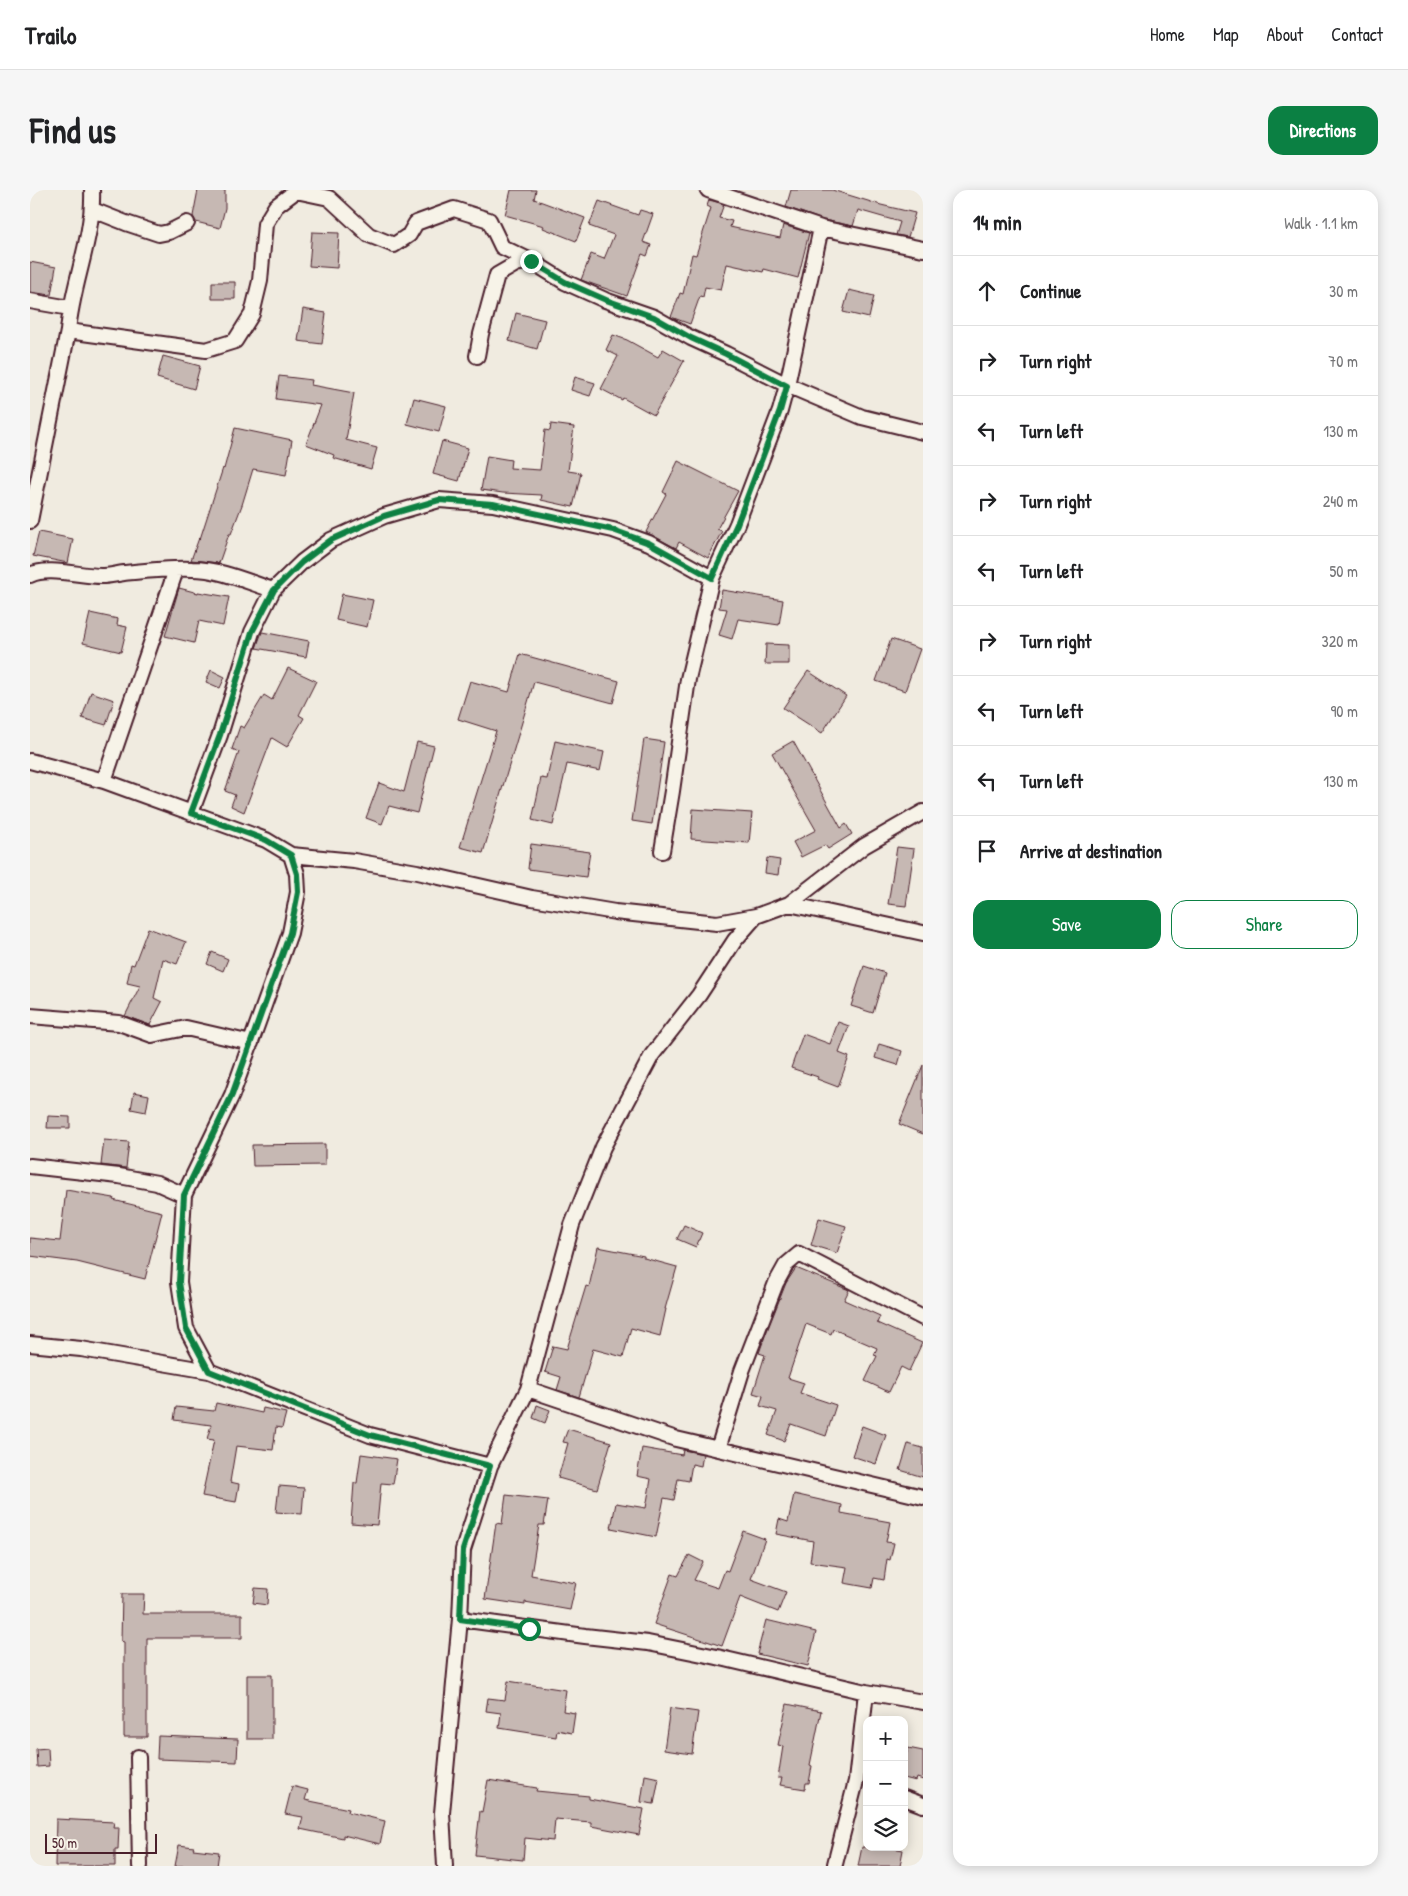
<!DOCTYPE html>
<meta charset="utf-8">
<style>
body{margin:0;font-family:"Patrick Hand",sans-serif;background:#f6f6f6;color:#202124}
.controls{position:absolute;right:15px;bottom:15px;display:grid;overflow:hidden;border-radius:10px;box-shadow:0 2px 12px #0003}
.controls button{width:45px;height:45px;display:grid;place-items:center;padding:0;border:0;border-bottom:1px solid #e0e0e0;background:#fff;color:#202124;font:25px sans-serif}
.scale{position:absolute;left:15px;bottom:12px;width:112px;box-sizing:border-box;padding-left:5px;border:2px solid #4a1f2b;border-top:0;font-size:14px;line-height:18px;white-space:nowrap;color:#4a1f2b;-webkit-text-stroke:4px #f7f3e8;paint-order:stroke}
.stop{position:absolute;width:15px;height:15px;margin:-11px;border:4px solid #0b8043;border-radius:50%;background:#fff}
.stop.end{background:#0b8043;border-color:#fff;box-shadow:0 1px 5px #0008}
.list{margin:0;padding:0;list-style:none}
h2{display:flex;justify-content:space-between;align-items:center;height:65px;margin:0;padding:0 20px;font-size:21px}
h2 small{font-size:16px;font-weight:400;color:#757577}
.list li{display:grid;grid-template-columns:32px 1fr auto;gap:15px;align-items:center;box-sizing:border-box;height:70px;padding:0 20px;border-top:1px solid #e0e0e0}
.list b{display:block;font-size:19px;white-space:nowrap}
.list em{font-size:16px;font-style:normal;color:#757577}
.actions{display:flex;gap:10px;padding:15px 20px}
.actions a{flex:1;padding:11px 0;border:1px solid #0b8043;border-radius:15px;text-align:center;font-size:18px;color:#0b8043}
.actions .main{background:#0b8043;color:#fff}
.icon{flex:none;width:28px;height:28px;fill:none;stroke:currentColor;stroke-width:2;stroke-linecap:round;stroke-linejoin:round}
.map{position:relative;flex:none;width:893px;height:1676px;overflow:hidden;border-radius:15px}
header{display:flex;align-items:center;gap:30px;box-sizing:border-box;height:70px;padding:0 25px;background:#fff;border-bottom:1px solid #e0e0e0}
header strong{font-size:24px}
nav{display:flex;gap:28px;margin-inline-start:auto;font-size:18px}
.intro{display:flex;align-items:center;justify-content:space-between;box-sizing:border-box;height:120px;padding:0 30px}
h1{margin:0;font-size:35px}
.button{padding:12px 22px;border-radius:15px;background:#0b8043;color:#fff;font-size:18px;font-weight:700}
main{display:flex;gap:30px;padding:0 30px}
aside{flex:1;background:#fff;border-radius:15px;box-shadow:0 2px 12px #0003}
.map>svg:first-child{display:block}
.building{fill:#c6b8b3;stroke:#4a1f2b}
.lines{fill:none;stroke-linecap:round;stroke-linejoin:round}
.street-casing{stroke:#4a1f2b;stroke-width:18}
.street{stroke:#f7f3e8;stroke-width:14}
.route{stroke:#0b8043;stroke-width:6}
</style>
<header>
<strong>Trailo</strong>
<nav><a>Home</a><a>Map</a><a>About</a><a>Contact</a></nav>
</header>
<div class="intro"><h1>Find us</h1><a class="button">Directions</a></div>
<main>
<div class="map">
<svg width="893" height="1676" viewBox="0 0 893 1676">
<rect width="100%" height="100%" fill="#f0ebe0"/>
<filter id="ink" filterUnits="userSpaceOnUse"><feTurbulence type="fractalNoise" baseFrequency=".02" numOctaves="2"/><feDisplacementMap in="SourceGraphic" scale="10" xChannelSelector="R" yChannelSelector="G"/><feConvolveMatrix kernelMatrix="1 2 1 2 8 2 1 2 1" color-interpolation-filters="sRGB"/></filter>
<g filter="url(#ink)">
<path class="building" d="M 168,0 L 195,0 L 195,18 L 190,38 L 166,32 L 163,26 Z
M 481,0 L 506,0 L 504,9 L 555,28 L 546,51 L 513,38 L 514,36 L 475,25 Z
M 761,0 L 802,0 L 851,15 L 885,23 L 878,47 L 866,45 L 870,32 L 828,20 L 823,36 L 793,30 L 756,17 Z
M 679,10 L 694,14 L 689,28 L 702,31 L 700,37 L 750,48 L 753,35 L 779,43 L 768,88 L 734,79 L 733,82 L 697,74 L 691,100 L 675,97 L 673,107 L 670,106 L 660,134 L 641,127 L 650,103 L 653,104 L 662,64 L 666,65 L 681,18 L 677,16 Z
M 569,11 L 608,25 L 610,20 L 623,24 L 613,52 L 621,55 L 617,66 L 612,64 L 597,106 L 551,90 L 561,64 L 574,69 L 584,45 L 559,36 Z
M 282,42 L 309,43 L 307,78 L 279,76 Z
M 0,72 L 26,77 L 21,105 L 0,102 Z
M 182,92 L 205,92 L 205,109 L 182,109 Z
M 819,100 L 844,106 L 839,128 L 813,122 Z
M 273,119 L 296,123 L 292,154 L 268,151 Z
M 486,123 L 515,130 L 507,159 L 479,151 Z
M 583,145 L 597,150 L 628,167 L 633,159 L 654,171 L 624,225 L 593,208 L 592,210 L 571,199 L 588,166 L 576,160 Z
M 133,166 L 170,176 L 164,199 L 127,188 Z
M 249,186 L 282,190 L 281,195 L 324,203 L 316,250 L 347,258 L 341,279 L 303,268 L 304,265 L 276,254 L 291,215 L 246,209 Z
M 545,187 L 565,193 L 560,206 L 541,200 Z
M 384,208 L 416,216 L 409,242 L 377,234 Z
M 521,234 L 544,237 L 538,281 L 551,283 L 543,317 L 511,310 L 512,305 L 473,303 L 451,300 L 457,266 L 481,270 L 480,278 L 510,280 L 515,240 L 520,241 Z
M 205,238 L 262,250 L 256,285 L 223,279 L 212,315 L 201,344 L 199,344 L 189,373 L 161,370 L 169,348 L 170,349 L 193,278 L 194,279 Z
M 412,251 L 438,258 L 429,291 L 403,284 Z
M 648,271 L 708,301 L 687,339 L 692,341 L 678,368 L 649,352 L 646,358 L 616,342 L 636,304 L 633,302 Z
M 9,342 L 43,349 L 38,373 L 3,366 Z
M 149,398 L 168,403 L 168,402 L 199,407 L 193,436 L 169,431 L 164,453 L 135,446 Z
M 692,400 L 753,410 L 749,435 L 708,429 L 702,449 L 689,445 L 697,419 L 689,418 Z
M 312,404 L 343,410 L 337,437 L 306,430 Z
M 60,423 L 88,429 L 87,435 L 97,437 L 91,462 L 53,453 Z
M 232,442 L 279,451 L 276,467 L 226,458 Z
M 861,449 L 890,459 L 875,501 L 846,491 Z
M 736,454 L 759,455 L 759,474 L 735,474 Z
M 490,464 L 589,491 L 583,513 L 504,492 L 453,663 L 430,657 L 466,541 L 428,529 L 440,491 L 479,502 Z
M 258,478 L 286,491 L 269,525 L 274,528 L 257,557 L 242,548 L 214,622 L 201,616 L 205,605 L 195,601 L 209,562 L 202,559 L 210,536 L 214,538 L 234,505 L 242,510 Z
M 181,480 L 195,487 L 190,498 L 176,492 Z
M 778,481 L 816,506 L 792,543 L 753,518 Z
M 61,502 L 84,510 L 76,535 L 52,528 Z
M 614,549 L 634,552 L 622,634 L 602,631 Z
M 525,551 L 574,562 L 570,581 L 537,574 L 523,635 L 502,630 L 511,588 L 517,589 Z
M 763,551 L 811,638 L 816,634 L 822,644 L 798,659 L 795,655 L 771,667 L 763,652 L 786,640 L 742,563 Z
M 387,552 L 404,556 L 387,623 L 359,616 L 352,634 L 336,628 L 349,593 L 374,602 Z
M 663,619 L 722,623 L 719,653 L 661,649 Z
M 501,654 L 560,662 L 556,687 L 498,679 Z
M 867,657 L 884,659 L 876,716 L 858,714 Z
M 737,668 L 750,670 L 748,685 L 735,683 Z
M 118,738 L 156,752 L 147,774 L 133,769 L 124,808 L 132,812 L 120,835 L 95,826 L 110,796 L 97,793 L 101,774 L 104,775 Z
M 182,762 L 198,769 L 193,781 L 177,774 Z
M 834,776 L 855,783 L 843,823 L 821,816 Z
M 808,832 L 819,836 L 809,863 L 819,867 L 808,897 L 787,889 L 788,887 L 761,878 L 773,844 L 800,854 Z
M 849,854 L 872,861 L 868,875 L 845,868 Z
M 893,875 L 893,944 L 869,934 Z
M 104,902 L 119,905 L 116,922 L 101,919 Z
M 18,926 L 40,927 L 40,938 L 17,938 Z
M 74,950 L 99,952 L 96,978 L 71,975 Z
M 295,954 L 295,975 L 223,976 L 222,955 Z
M 36,1000 L 84,1008 L 83,1010 L 132,1022 L 115,1089 L 47,1072 L 0,1066 L 0,1048 L 30,1051 Z
M 789,1028 L 816,1036 L 807,1063 L 781,1055 Z
M 654,1035 L 672,1043 L 666,1057 L 647,1049 Z
M 568,1057 L 614,1066 L 614,1068 L 647,1077 L 635,1119 L 636,1119 L 630,1146 L 601,1138 L 593,1167 L 563,1159 L 549,1207 L 527,1200 L 531,1187 L 515,1182 L 523,1156 L 537,1159 L 556,1096 L 559,1097 Z
M 766,1078 L 819,1100 L 814,1110 L 850,1126 L 847,1133 L 892,1153 L 879,1181 L 871,1177 L 859,1202 L 835,1191 L 847,1166 L 844,1165 L 847,1158 L 803,1139 L 801,1144 L 776,1134 L 758,1188 L 774,1193 L 770,1203 L 806,1215 L 796,1246 L 761,1234 L 754,1251 L 738,1245 L 747,1221 L 730,1216 L 733,1206 L 723,1203 L 735,1165 L 729,1163 L 735,1146 L 756,1093 Z
M 186,1213 L 232,1223 L 233,1218 L 256,1223 L 252,1238 L 246,1237 L 243,1260 L 206,1256 L 200,1292 L 209,1294 L 206,1312 L 172,1306 L 184,1250 L 177,1249 L 181,1235 L 144,1230 L 146,1217 L 184,1221 Z
M 507,1215 L 520,1220 L 515,1233 L 503,1228 Z
M 832,1236 L 856,1245 L 846,1274 L 822,1266 Z
M 538,1239 L 581,1252 L 567,1299 L 528,1288 L 538,1253 L 533,1252 Z
M 878,1254 L 893,1258 L 893,1287 L 870,1280 Z
M 612,1258 L 652,1265 L 653,1260 L 673,1264 L 671,1276 L 662,1274 L 659,1291 L 648,1289 L 644,1310 L 634,1308 L 626,1347 L 581,1338 L 586,1313 L 616,1318 L 621,1289 L 607,1286 Z
M 331,1264 L 367,1269 L 363,1294 L 351,1293 L 347,1335 L 321,1333 L 324,1293 L 327,1293 Z
M 249,1296 L 274,1298 L 272,1324 L 246,1322 Z
M 764,1304 L 812,1315 L 811,1323 L 860,1332 L 856,1352 L 864,1353 L 860,1370 L 857,1369 L 854,1390 L 844,1388 L 842,1398 L 814,1393 L 817,1377 L 780,1372 L 783,1351 L 746,1344 L 749,1329 L 758,1332 Z
M 476,1305 L 518,1310 L 514,1335 L 509,1335 L 501,1385 L 546,1393 L 540,1420 L 495,1412 L 495,1415 L 455,1409 L 466,1333 L 472,1334 Z
M 713,1341 L 735,1349 L 721,1389 L 756,1402 L 748,1422 L 710,1407 L 692,1456 L 624,1434 L 642,1384 L 648,1386 L 659,1365 L 673,1372 L 664,1390 L 688,1398 L 695,1380 L 698,1381 Z
M 225,1398 L 238,1399 L 237,1415 L 223,1413 Z
M 92,1404 L 114,1404 L 113,1424 L 212,1424 L 212,1448 L 117,1448 L 117,1547 L 94,1547 L 94,1452 L 91,1451 Z
M 736,1430 L 786,1442 L 778,1476 L 727,1464 Z
M 217,1485 L 242,1485 L 242,1549 L 217,1549 Z
M 478,1491 L 536,1500 L 533,1521 L 545,1523 L 542,1543 L 527,1540 L 526,1547 L 469,1538 L 471,1523 L 456,1521 L 458,1508 L 475,1510 Z
M 757,1514 L 791,1521 L 780,1575 L 782,1576 L 779,1593 L 776,1593 L 775,1599 L 750,1595 L 752,1588 L 748,1588 L 753,1556 L 748,1555 Z
M 640,1518 L 668,1522 L 662,1564 L 634,1560 Z
M 128,1546 L 208,1549 L 207,1572 L 127,1569 Z
M 18,1558 L 19,1576 L 7,1577 L 6,1559 Z
M 878,1558 L 893,1561 L 893,1590 L 887,1588 L 886,1591 L 874,1588 L 874,1573 Z
M 615,1585 L 629,1588 L 624,1614 L 611,1612 Z
M 458,1590 L 507,1598 L 506,1601 L 559,1606 L 559,1609 L 614,1619 L 609,1645 L 561,1636 L 561,1632 L 525,1629 L 523,1651 L 495,1648 L 493,1670 L 445,1665 L 450,1621 L 452,1622 Z
M 262,1596 L 278,1600 L 275,1610 L 319,1619 L 318,1622 L 355,1631 L 350,1654 L 313,1645 L 313,1648 L 270,1639 L 273,1627 L 255,1624 Z
M 26,1629 L 84,1632 L 83,1637 L 89,1637 L 88,1659 L 85,1659 L 85,1676 L 25,1676 Z
M 149,1655 L 164,1657 L 163,1659 L 189,1662 L 187,1676 L 145,1676 Z
M 832,1657 L 857,1657 L 873,1660 L 870,1676 L 828,1676 Z"/>
<g class="lines">
<g class="street-casing">
<path id="street" d="M 678,0 L 791,38 L 893,59
M 63,20 L 96,33 L 129,44 L 139,42 L 157,33
M 0,111 L 40,118
M 38,141 L 176,160 L 205,151 L 222,124 L 230,91 L 235,34 L 246,16 L 266,1 L 299,8 L 339,45 L 364,55 L 379,45 L 386,33 L 424,19 L 459,30 L 472,57 L 501,71 L 535,92 L 575,110 L 624,127 L 661,148 L 696,164 L 757,195 L 832,227 L 893,242
M 447,166 L 451,144 L 467,85 L 486,74 L 501,71
M 0,331 L 38,141 C 42,94 64,47 62,0
M 0,385 C 17,376 51,386 71,386 C 79,386 86,384 94,383 C 114,381 142,378 162,379 C 190,379 218,392 243,400
M 0,571 L 74,591 L 236,650 L 261,665 L 324,671 L 387,682 L 502,708 L 585,722 L 687,733 L 726,726
M 74,591 L 146,380
M 161,623 L 190,545 L 222,442 L 243,400 L 272,372 L 301,350 L 354,326 L 409,310 L 463,314 L 583,340 L 619,353 L 682,388
M 632,661 L 642,601 L 658,489 L 682,388 L 707,334 L 750,221 L 757,195 L 791,38
M 261,665 L 267,684 L 268,702 L 260,743 L 202,905 L 154,1005 L 149,1092 L 156,1138 L 179,1181 L 340,1245 L 460,1276
M 759,714 L 893,743
M 0,826 L 89,833 L 122,845 L 156,838 L 221,853
M 0,976 L 89,986 L 127,993 L 154,1005
M 0,1154 L 51,1159 L 179,1181
M 498,1199 L 646,1249 L 893,1307
M 688,1259 L 712,1181 L 746,1093 L 756,1075 L 769,1064 L 893,1128
M 430,1429 L 555,1446 L 618,1453 L 687,1467 L 836,1502 L 893,1512
M 108,1567 L 110,1676
M 874,1608 L 893,1615
M 805,1674 L 826,1591 L 836,1502
M 415,1676 L 412,1623 L 430,1429 L 433,1360 L 460,1276 L 498,1199 L 542,1035 L 573,957 L 622,865 L 669,805 L 705,750 L 726,726 L 759,714 L 834,656 L 893,622"/>
</g>
<use href="#street" class="street"/>
</g>
</g>
<g class="lines" filter="url(#ink)">
<path class="route" d="M 499,1439 L 430,1429 L 433,1360 L 460,1276 L 340,1245 L 179,1181 L 156,1138 L 149,1092 L 154,1005 L 202,905 L 260,743 L 268,702 L 267,684 L 261,665 L 236,650 L 161,623 L 190,545 L 222,442 L 244,400 L 272,372 L 301,350 L 354,326 L 409,310 L 463,314 L 583,340 L 619,353 L 682,388 L 707,334 L 750,221 L 757,196 L 696,164 L 661,148 L 624,127 L 576,110 L 535,92 L 501,71"/>
</g>
</svg>
<div class="controls">
<button>+</button>
<button>−</button>
<button><svg class="icon" aria-label="layers" viewBox="0 0 24 24"><path d="M12 4l9 5-9 5-9-5zM3 14l9 5 9-5"/></svg></button>
</div>
<div class="scale">50 m</div>
<div class="stop" style="left:499px;top:1439px"></div>
<div class="stop end" style="left:501px;top:71px"></div>
</div>
<aside>
<h2>14 min<small>Walk · 1.1 km</small></h2>
<ul class="list">
<li><svg class="icon" aria-label="ahead" viewBox="0 0 24 24"><path d="M12 20V5M6 11l6-6 6 6"/></svg><div><b>Continue</b></div><em>30 m</em></li>
<li><svg class="icon" aria-label="right" viewBox="0 0 24 24"><path d="M7 20v-9h11M14 6l5 5-5 5"/></svg><div><b>Turn right</b></div><em>70 m</em></li>
<li><svg class="icon" aria-label="left" viewBox="0 0 24 24"><path d="M17 20v-9H6M10 6l-5 5 5 5"/></svg><div><b>Turn left</b></div><em>130 m</em></li>
<li><svg class="icon" aria-label="right" viewBox="0 0 24 24"><path d="M7 20v-9h11M14 6l5 5-5 5"/></svg><div><b>Turn right</b></div><em>240 m</em></li>
<li><svg class="icon" aria-label="left" viewBox="0 0 24 24"><path d="M17 20v-9H6M10 6l-5 5 5 5"/></svg><div><b>Turn left</b></div><em>50 m</em></li>
<li><svg class="icon" aria-label="right" viewBox="0 0 24 24"><path d="M7 20v-9h11M14 6l5 5-5 5"/></svg><div><b>Turn right</b></div><em>320 m</em></li>
<li><svg class="icon" aria-label="left" viewBox="0 0 24 24"><path d="M17 20v-9H6M10 6l-5 5 5 5"/></svg><div><b>Turn left</b></div><em>90 m</em></li>
<li><svg class="icon" aria-label="left" viewBox="0 0 24 24"><path d="M17 20v-9H6M10 6l-5 5 5 5"/></svg><div><b>Turn left</b></div><em>130 m</em></li>
<li><svg class="icon" aria-label="arrive" viewBox="0 0 24 24"><path d="M6 21V4h12l-3 4 3 4H6"/></svg><div><b>Arrive at destination</b></div></li>
</ul>
<div class="actions"><a class="main">Save</a><a>Share</a></div>
</aside>
</main>
